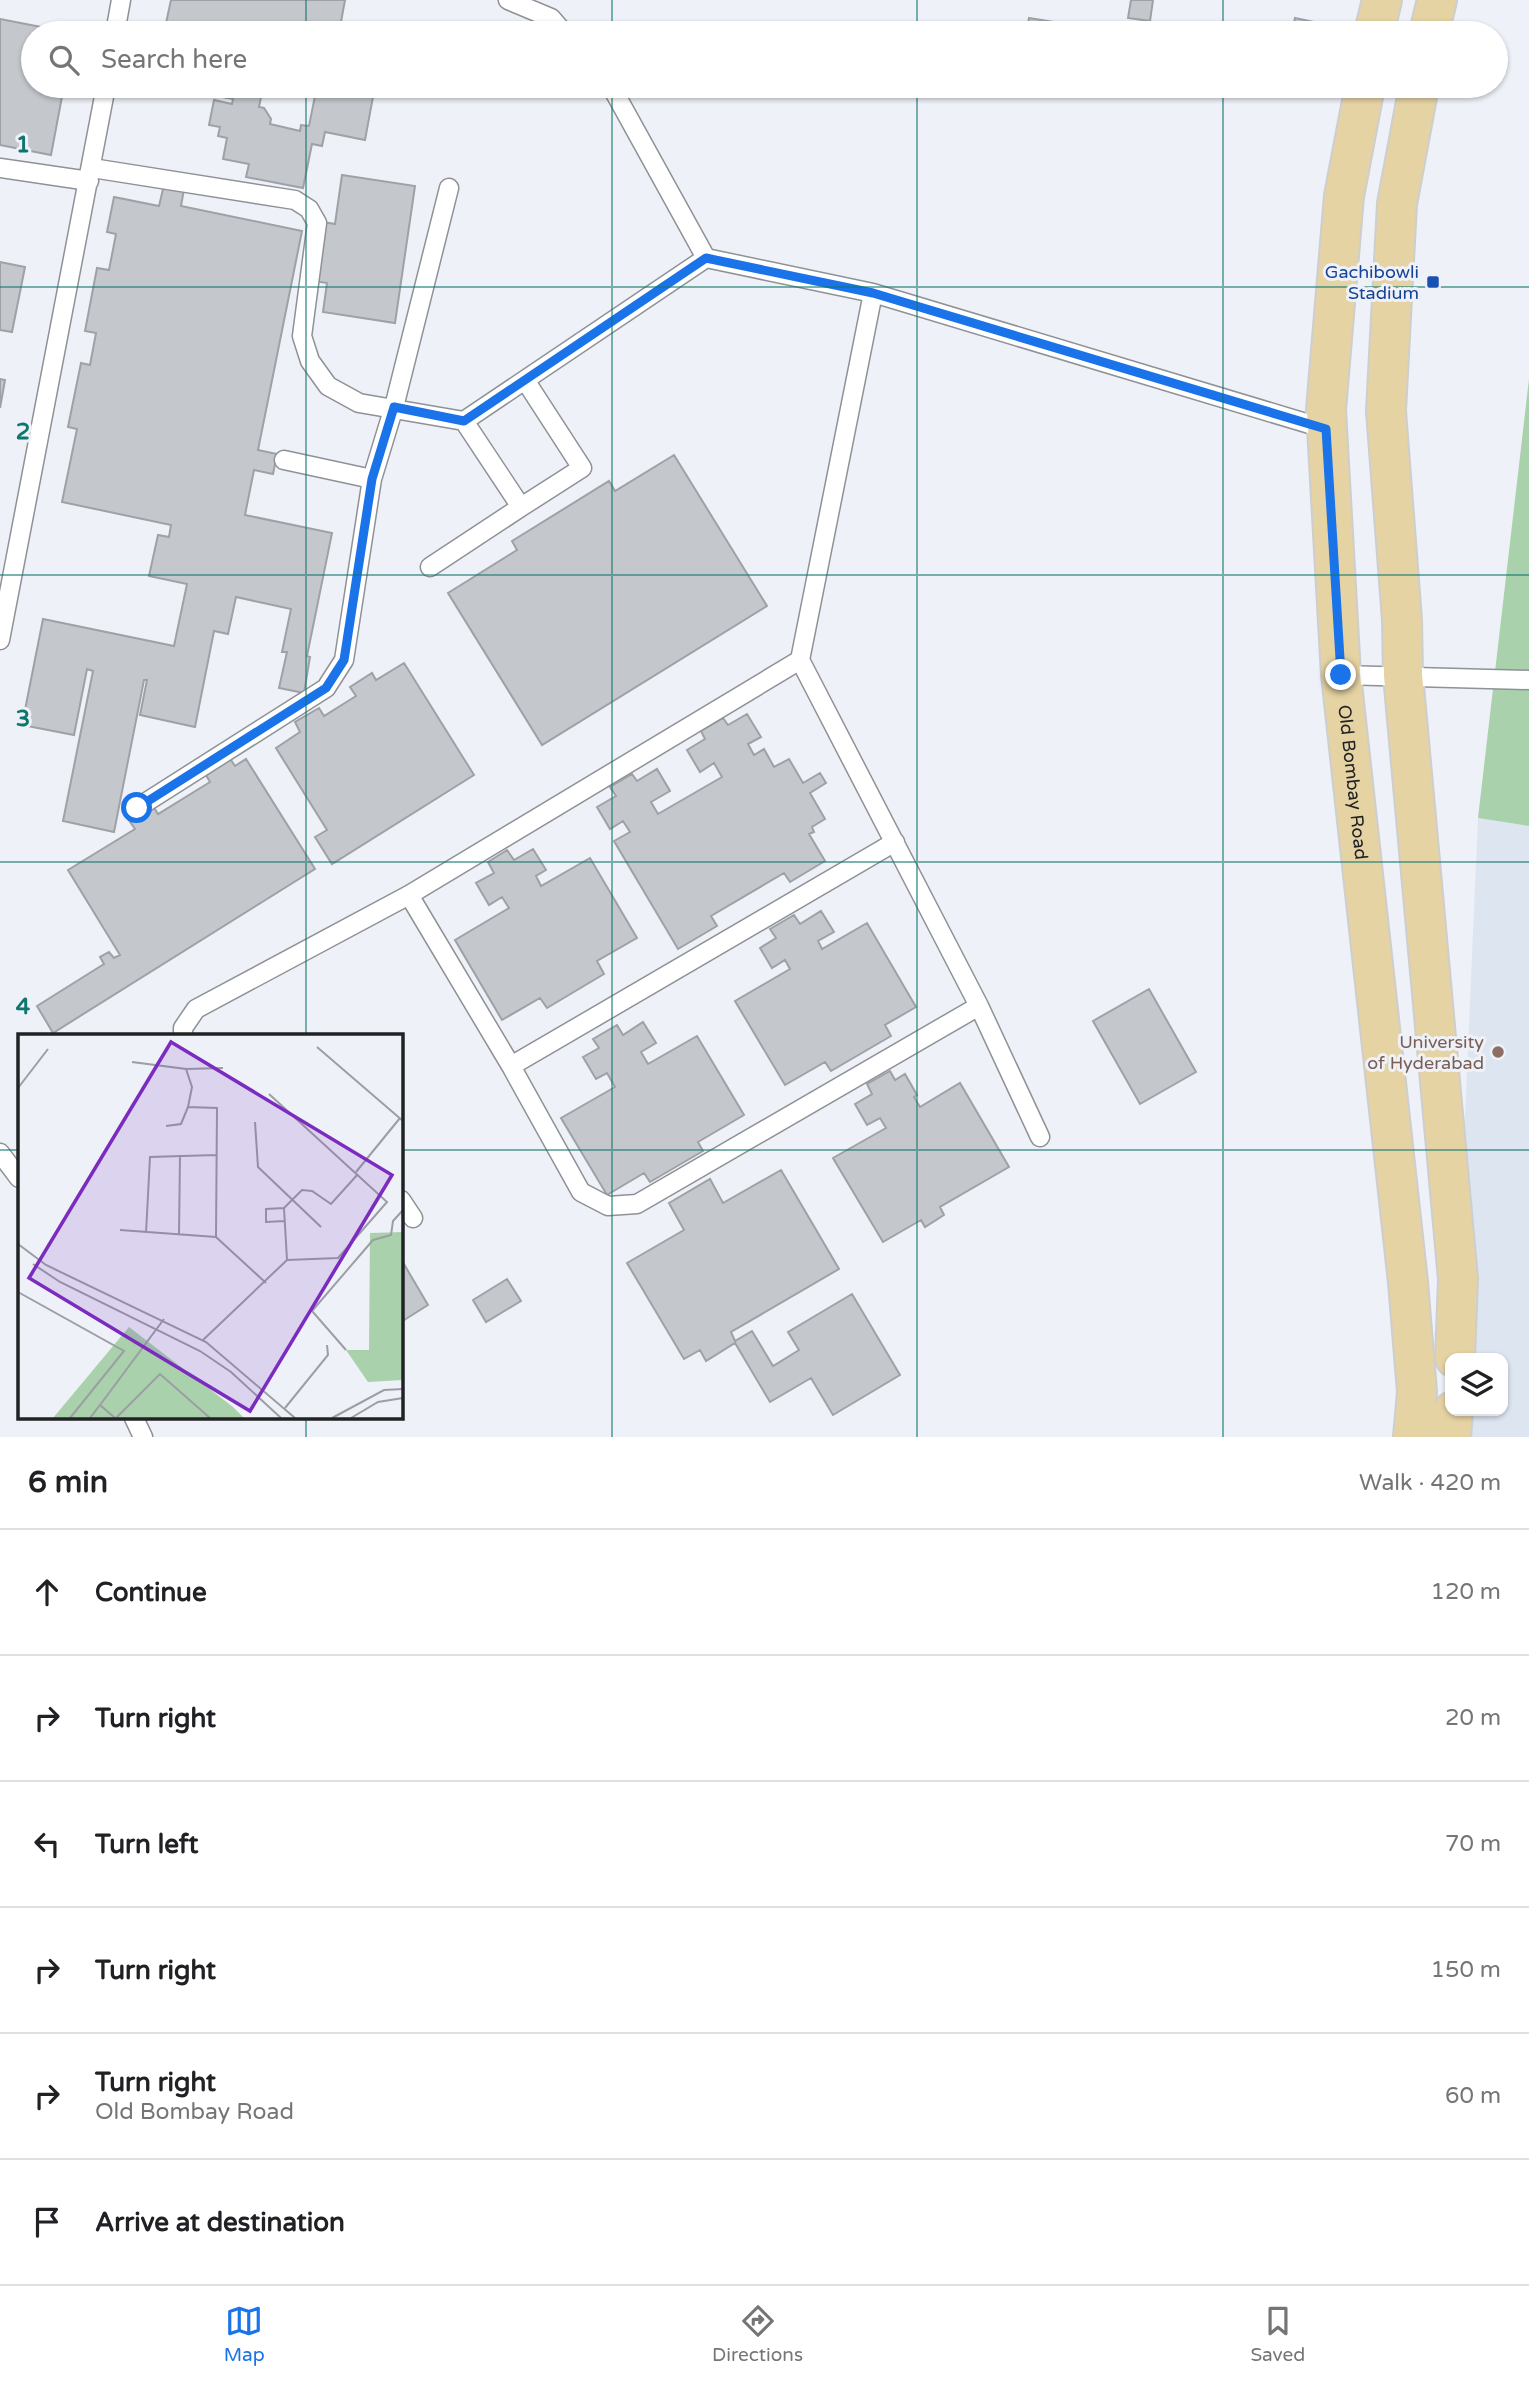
<!DOCTYPE html>
<meta charset="utf-8">
<style>
body{margin:0;font-family:"Varela Round",sans-serif;background:#f2f2f2;color:#202124}
.controls{position:absolute;right:21px;bottom:21px;display:grid;overflow:hidden;border-radius:14px;box-shadow:0 2px 5px #0004}
.controls button{width:63px;height:63px;display:grid;place-items:center;padding:0;border:0;border-bottom:2px solid #e0e0e0;background:#fff;color:#202124;font:35px sans-serif}
.stop{position:absolute;width:21px;height:21px;margin:-16px;border:5px solid #1a73e8;border-radius:50%;background:#fff}
.stop.end{background:#1a73e8;border-color:#fff;box-shadow:0 2px 7px #0008}
.list{margin:0;padding:0;list-style:none}
h2{display:flex;justify-content:space-between;align-items:center;height:91px;margin:0;padding:0 28px;font-size:30px}
h2 small{font-size:23px;font-weight:400;color:#757577}
.list li{display:grid;grid-template-columns:46px 1fr auto;gap:21px;align-items:center;box-sizing:border-box;height:126px;padding:0 28px;border-top:2px solid #e0e0e0}
.list b{display:block;font-size:26px;white-space:nowrap}
.list p{margin:0;font-size:23px;white-space:nowrap;color:#757577}
.list em{font-size:23px;font-style:normal;color:#757577}
.icon{flex:none;width:38px;height:38px;fill:none;stroke:currentColor;stroke-width:2;stroke-linecap:round;stroke-linejoin:round}
.map{position:relative;flex:none;width:1529px;height:1437px;overflow:hidden}
.search{position:absolute;background:#fff;box-shadow:0 2px 5px #0004;left:21px;right:21px;top:21px;height:77px;display:flex;align-items:center;gap:18px;box-sizing:border-box;padding:0 24px;border-radius:38px;color:#757577;font-size:26px}
.sheet{height:847px;background:#fff}
nav{display:flex;justify-content:space-around;align-items:center;box-sizing:border-box;height:98px;border-top:2px solid #e0e0e0;background:#fff;font-size:19px;color:#757577}
nav a{display:grid;justify-items:center;gap:4px}
nav .on{color:#1a73e8}
.map>svg:first-child{display:block}
.built{fill:#dde5f1}
.green{fill:#a8d1ac}
.building{fill:#c4c8cd;stroke:#9ea1a6;stroke-width:2}
.lines{fill:none;stroke-linecap:round;stroke-linejoin:round}
.lane-casing{stroke:#8e9196;stroke-width:21}
.primary-casing{stroke:#cececf;stroke-width:42}
.lane{stroke:#fff;stroke-width:18}
.primary{stroke:#e6d3a4;stroke-width:38}
.route{stroke:#1a73e8;stroke-width:9}
.grid{fill:none;stroke:#0f766e;stroke-width:2;stroke-opacity:0.55}
.transit-dot{fill:#1a4fb4;stroke:#eef1f7;stroke-width:2.5}
.education-dot{fill:#8d6e63;stroke:#eef1f7;stroke-width:2.5}
.labels{text-anchor:middle;dominant-baseline:central;stroke-width:6;stroke-linejoin:round;paint-order:stroke}
.transit-label{font-size:18px;fill:#164399;stroke:#eef1f7;text-anchor:end}
.street-label{font-size:18px;fill:#202224;stroke:#eef1f7}
.education-label{font-size:18px;fill:#785e54;stroke:#eef1f7;text-anchor:end}
.inset-road{fill:none;stroke:#9c9ea3;stroke-width:2}
.view{fill:#7b2cbf;fill-opacity:0.15;stroke:#7b2cbf;stroke-width:3.5}
.inset-edge{fill:none;stroke:#202224;stroke-width:3.5}
.grid-label{font-size:23px;text-anchor:middle;font-weight:bold;fill:#0f766e;stroke:#eef1f7;stroke-width:6;stroke-linejoin:round;paint-order:stroke}
</style>
<div class="map">
<svg width="1529" height="1437" viewBox="0 0 1529 1437">
<rect width="100%" height="100%" fill="#eef1f7"/>
<path class="built" d="M 1478,818 L 1529,826 L 1529,1437 L 1442,1437 L 1450,1359 L 1450,1411 L 1503,1411 L 1503,1358 L 1450,1358 L 1458,1279 Z"/>
<path class="green" d="M 1529,379 L 1529,826 L 1478,818 Z"/>
<path class="building" d="M 171,0 L 345,0 L 339,33 L 194,33 L 195,29 L 166,23 Z
M 1131,0 L 1153,0 L 1150,21 L 1128,18 Z
M 1029,18 L 1092,28 L 1091,33 L 1026,33 Z
M 1295,18 L 1314,22 L 1312,33 L 1292,33 Z
M 0,19 L 72,33 L 33,33 L 33,86 L 64,86 L 51,155 L 0,145 Z
M 153,28 L 182,33 L 152,33 Z
M 177,86 L 284,86 L 278,90 L 263,87 L 259,107 L 264,108 L 271,119 L 270,124 L 300,131 L 301,125 L 309,126 L 317,86 L 375,86 L 365,140 L 325,132 L 322,146 L 312,144 L 303,188 L 246,177 L 249,164 L 223,159 L 227,138 L 218,136 L 220,127 L 209,125 L 214,100 L 232,104 L 233,99 L 176,88 Z
M 342,175 L 415,186 L 395,323 L 323,312 L 327,283 L 314,281 L 323,222 L 335,224 Z
M 164,185 L 184,189 L 181,206 L 302,231 L 258,450 L 277,454 L 273,474 L 254,470 L 245,515 L 332,533 L 307,656 L 310,657 L 304,693 L 279,688 L 287,652 L 282,652 L 291,609 L 236,597 L 228,634 L 214,631 L 195,727 L 140,715 L 147,680 L 144,680 L 114,832 L 63,821 L 93,671 L 87,669 L 74,735 L 22,725 L 43,619 L 174,646 L 187,584 L 149,576 L 158,535 L 169,537 L 171,525 L 62,502 L 77,429 L 68,427 L 81,363 L 90,365 L 96,333 L 85,331 L 97,268 L 109,270 L 116,234 L 107,232 L 114,197 L 159,206 Z
M 0,262 L 25,267 L 12,332 L 0,330 Z
M 0,379 L 5,380 L 0,408 Z
M 674,455 L 767,606 L 542,745 L 448,593 L 517,550 L 512,541 L 609,481 L 615,491 Z
M 404,663 L 474,775 L 332,864 L 315,837 L 327,830 L 276,748 L 300,732 L 295,722 L 319,708 L 324,716 L 356,696 L 350,687 L 372,673 L 376,680 Z
M 747,714 L 761,737 L 748,744 L 754,755 L 764,749 L 774,767 L 789,759 L 803,783 L 820,773 L 826,783 L 810,793 L 825,819 L 812,827 L 814,832 L 809,834 L 825,861 L 790,882 L 784,873 L 711,916 L 717,926 L 678,949 L 614,841 L 630,832 L 623,821 L 610,829 L 597,807 L 616,796 L 610,787 L 632,774 L 637,781 L 657,769 L 670,791 L 651,802 L 658,814 L 722,777 L 714,763 L 700,772 L 687,750 L 705,739 L 701,731 L 723,718 L 728,725 Z
M 227,754 L 235,766 L 246,759 L 315,869 L 53,1033 L 37,1006 L 104,964 L 100,957 L 109,952 L 114,958 L 120,955 L 68,870 L 135,829 L 126,816 L 150,801 L 158,814 L 210,782 L 203,770 Z
M 533,849 L 546,870 L 536,876 L 541,886 L 590,858 L 637,938 L 597,961 L 604,974 L 547,1008 L 540,998 L 502,1020 L 455,940 L 509,908 L 502,897 L 489,905 L 476,883 L 494,873 L 488,862 L 507,850 L 514,860 Z
M 821,911 L 834,932 L 818,941 L 822,949 L 867,923 L 916,1007 L 885,1025 L 891,1036 L 831,1071 L 825,1062 L 785,1085 L 735,1001 L 790,969 L 785,960 L 772,968 L 760,948 L 776,938 L 770,929 L 794,915 L 800,924 Z
M 1149,989 L 1196,1072 L 1140,1104 L 1093,1021 Z
M 643,1022 L 656,1043 L 641,1052 L 648,1064 L 697,1036 L 744,1115 L 698,1142 L 703,1151 L 650,1182 L 644,1173 L 607,1195 L 561,1118 L 615,1087 L 607,1073 L 596,1079 L 583,1057 L 599,1048 L 593,1039 L 617,1025 L 623,1035 Z
M 890,1071 L 895,1080 L 905,1074 L 917,1095 L 914,1097 L 920,1107 L 960,1083 L 1009,1167 L 940,1207 L 944,1215 L 925,1227 L 921,1220 L 883,1242 L 833,1158 L 886,1128 L 880,1118 L 867,1125 L 855,1104 L 872,1094 L 867,1084 Z
M 781,1170 L 839,1269 L 731,1332 L 735,1341 L 752,1331 L 773,1366 L 799,1350 L 788,1332 L 852,1294 L 900,1375 L 833,1415 L 811,1378 L 770,1402 L 735,1343 L 706,1361 L 700,1350 L 684,1359 L 627,1263 L 684,1230 L 669,1203 L 710,1179 L 723,1203 Z
M 401,1259 L 428,1305 L 401,1322 Z
M 507,1279 L 521,1301 L 486,1322 L 473,1300 Z"/>
<g class="lines">
<g class="lane-casing">
<path id="lane" d="M 508,0 L 551,18 L 564,33
M 115,33 L 121,0
M 611,86 L 706,258
M 0,168 L 89,181
M 92,168 L 295,200 L 309,209 L 317,223 L 302,336 L 310,361 L 328,386 L 359,403 L 464,421 L 521,507 L 582,468 L 525,380
M 464,421 L 706,258 L 873,293 L 1326,429
M 284,460 L 372,479
M 430,567 L 521,507
M 0,640 L 106,86
M 800,660 L 979,1006 L 1040,1137
M 1341,675 L 1529,680
M 137,808 L 326,688 L 344,660 L 372,479 L 394,407 L 449,188
M 409,895 L 511,1066 L 581,1192 L 608,1206 L 637,1204 L 979,1006
M 183,1036 L 183,1028 L 196,1009 L 409,895 L 800,660 L 873,293
M 511,1066 L 895,842
M 0,1153 L 19,1178
M 401,1200 L 413,1218
M 134,1418 L 143,1437"/>
</g>
<g class="primary-casing">
<g id="primary">
<path d="M 1374,33 L 1382,0"/>
<path d="M 1429,33 L 1437,0"/>
<path id="s1" d="M 1365,86 L 1344,196 L 1326,410 L 1341,675 L 1408,1282 L 1417,1392 L 1413,1437"/>
<path d="M 1419,86 L 1397,204 L 1386,411 L 1402,620 L 1403,675 L 1458,1279 L 1455,1358"/>
<path d="M 1451,1437 L 1453,1411"/>
</g>
</g>
<use href="#lane" class="lane"/>
<use href="#primary" class="primary"/>
</g>
<g class="lines">
<path class="route" d="M 137,808 L 326,688 L 344,660 L 372,479 L 394,407 L 464,421 L 706,258 L 873,293 L 1326,429 L 1341,675"/>
</g>
<path class="grid" d="M 306,0 L 306,33M 612,0 L 612,33M 917,0 L 917,33M 1223,0 L 1223,33M 306,86 L 306,1036M 612,86 L 612,1437M 917,86 L 917,1437M 1223,86 L 1223,1437M 0,287 L 1529,287M 0,575 L 1529,575M 0,862 L 1529,862M 0,1150 L 19,1150M 401,1150 L 1529,1150M 306,1418 L 306,1437"/>
<rect class="transit-dot" x="1426" y="275" width="14" height="14" rx="3.5"/>
<circle class="education-dot" cx="1498" cy="1052" r="7"/>
<g class="labels">
<g class="transit-label">
<text x="1419" y="272">Gachibowli<tspan x="1419" dy="21">Stadium</tspan></text>
</g>
<g class="street-label">
<text stroke="none"><textPath href="#s1" startOffset="700">Old Bombay Road</textPath></text>
</g>
<g class="education-label">
<text x="1484" y="1042">University<tspan x="1484" dy="21">of Hyderabad</tspan></text>
</g>
</g>
<g transform="translate(18 1034)">
<rect width="385" height="385" fill="#eef1f7"/>
<path d="M 111,293 L 215,373 L 226,384 L 35,384 Z" fill="#a8d1ac"/>
<path d="M 385,198 L 385,346 L 350,348 L 328,316 L 351,316 L 352,199 Z" fill="#a8d1ac"/>
<path class="inset-road" d="M 299,13 L 385,87M 114,28 L 168,35 L 174,53 L 170,73 L 199,74 L 198,203 L 248,249M 168,35 L 205,34M 0,54 L 30,15M 251,60 L 369,168 L 320,224 L 269,226M 237,88 L 240,133 L 303,193M 148,92 L 163,90 L 170,73M 338,138 L 382,84M 267,187 L 248,188 L 248,175 L 266,174 L 284,156 L 294,157 L 313,170 L 340,140M 102,196 L 198,203M 128,199 L 132,123 L 198,121M 161,201 L 162,121M 0,210 L 28,231 L 188,308 L 277,384M 15,230 L 42,248 L 182,317 L 213,338 L 263,384M 0,258 L 106,317 L 52,384M 185,306 L 269,226 L 266,174M 328,316 L 294,277 L 355,206 L 373,201 L 375,187 L 385,176M 82,371 L 146,285M 267,374 L 310,321 L 309,311M 72,384 L 82,371 L 97,384M 98,384 L 142,340 L 192,384M 314,384 L 366,356 L 385,355M 333,384 L 360,368 L 385,364"/>
<path class="view" d="M 153,8 L 374,141 L 232,377 L 11,244 Z"/>
<rect width="385" height="385" class="inset-edge"/>
</g>
<g class="grid-label">
<text x="23" y="152">1</text>
<text x="23" y="439">2</text>
<text x="23" y="726">3</text>
<text x="23" y="1014">4</text>
</g>
</svg>
<div class="controls">
<button><svg class="icon" aria-label="layers" viewBox="0 0 24 24"><path d="M12 4l9 5-9 5-9-5zM3 14l9 5 9-5"/></svg></button>
</div>
<div class="stop" style="left:137px;top:808px"></div>
<div class="stop end" style="left:1341px;top:675px"></div>
<div class="search"><svg class="icon" aria-label="search" viewBox="0 0 24 24"><circle cx="10" cy="10" r="6"/><path d="M15 15l6 6"/></svg>Search here</div>
</div>
<section class="sheet">
<h2>6 min<small>Walk · 420 m</small></h2>
<ul class="list">
<li><svg class="icon" aria-label="ahead" viewBox="0 0 24 24"><path d="M12 20V5M6 11l6-6 6 6"/></svg><div><b>Continue</b></div><em>120 m</em></li>
<li><svg class="icon" aria-label="right" viewBox="0 0 24 24"><path d="M7 20v-9h11M14 6l5 5-5 5"/></svg><div><b>Turn right</b></div><em>20 m</em></li>
<li><svg class="icon" aria-label="left" viewBox="0 0 24 24"><path d="M17 20v-9H6M10 6l-5 5 5 5"/></svg><div><b>Turn left</b></div><em>70 m</em></li>
<li><svg class="icon" aria-label="right" viewBox="0 0 24 24"><path d="M7 20v-9h11M14 6l5 5-5 5"/></svg><div><b>Turn right</b></div><em>150 m</em></li>
<li><svg class="icon" aria-label="right" viewBox="0 0 24 24"><path d="M7 20v-9h11M14 6l5 5-5 5"/></svg><div><b>Turn right</b><p>Old Bombay Road</p></div><em>60 m</em></li>
<li><svg class="icon" aria-label="arrive" viewBox="0 0 24 24"><path d="M6 21V4h12l-3 4 3 4H6"/></svg><div><b>Arrive at destination</b></div></li>
</ul>
</section>
<nav>
<a class="on"><svg class="icon" aria-label="map" viewBox="0 0 24 24"><path d="M3 6l6-2 6 2 6-2v14l-6 2-6-2-6 2zM9 4v14M15 6v14"/></svg>Map</a>
<a><svg class="icon" aria-label="directions" viewBox="0 0 24 24"><path d="M12 3l9 9-9 9-9-9zM9 14v-3h6M13 9l2 2-2 2"/></svg>Directions</a>
<a><svg class="icon" aria-label="saved" viewBox="0 0 24 24"><path d="M7 4h10v16l-5-4-5 4z"/></svg>Saved</a>
</nav>
